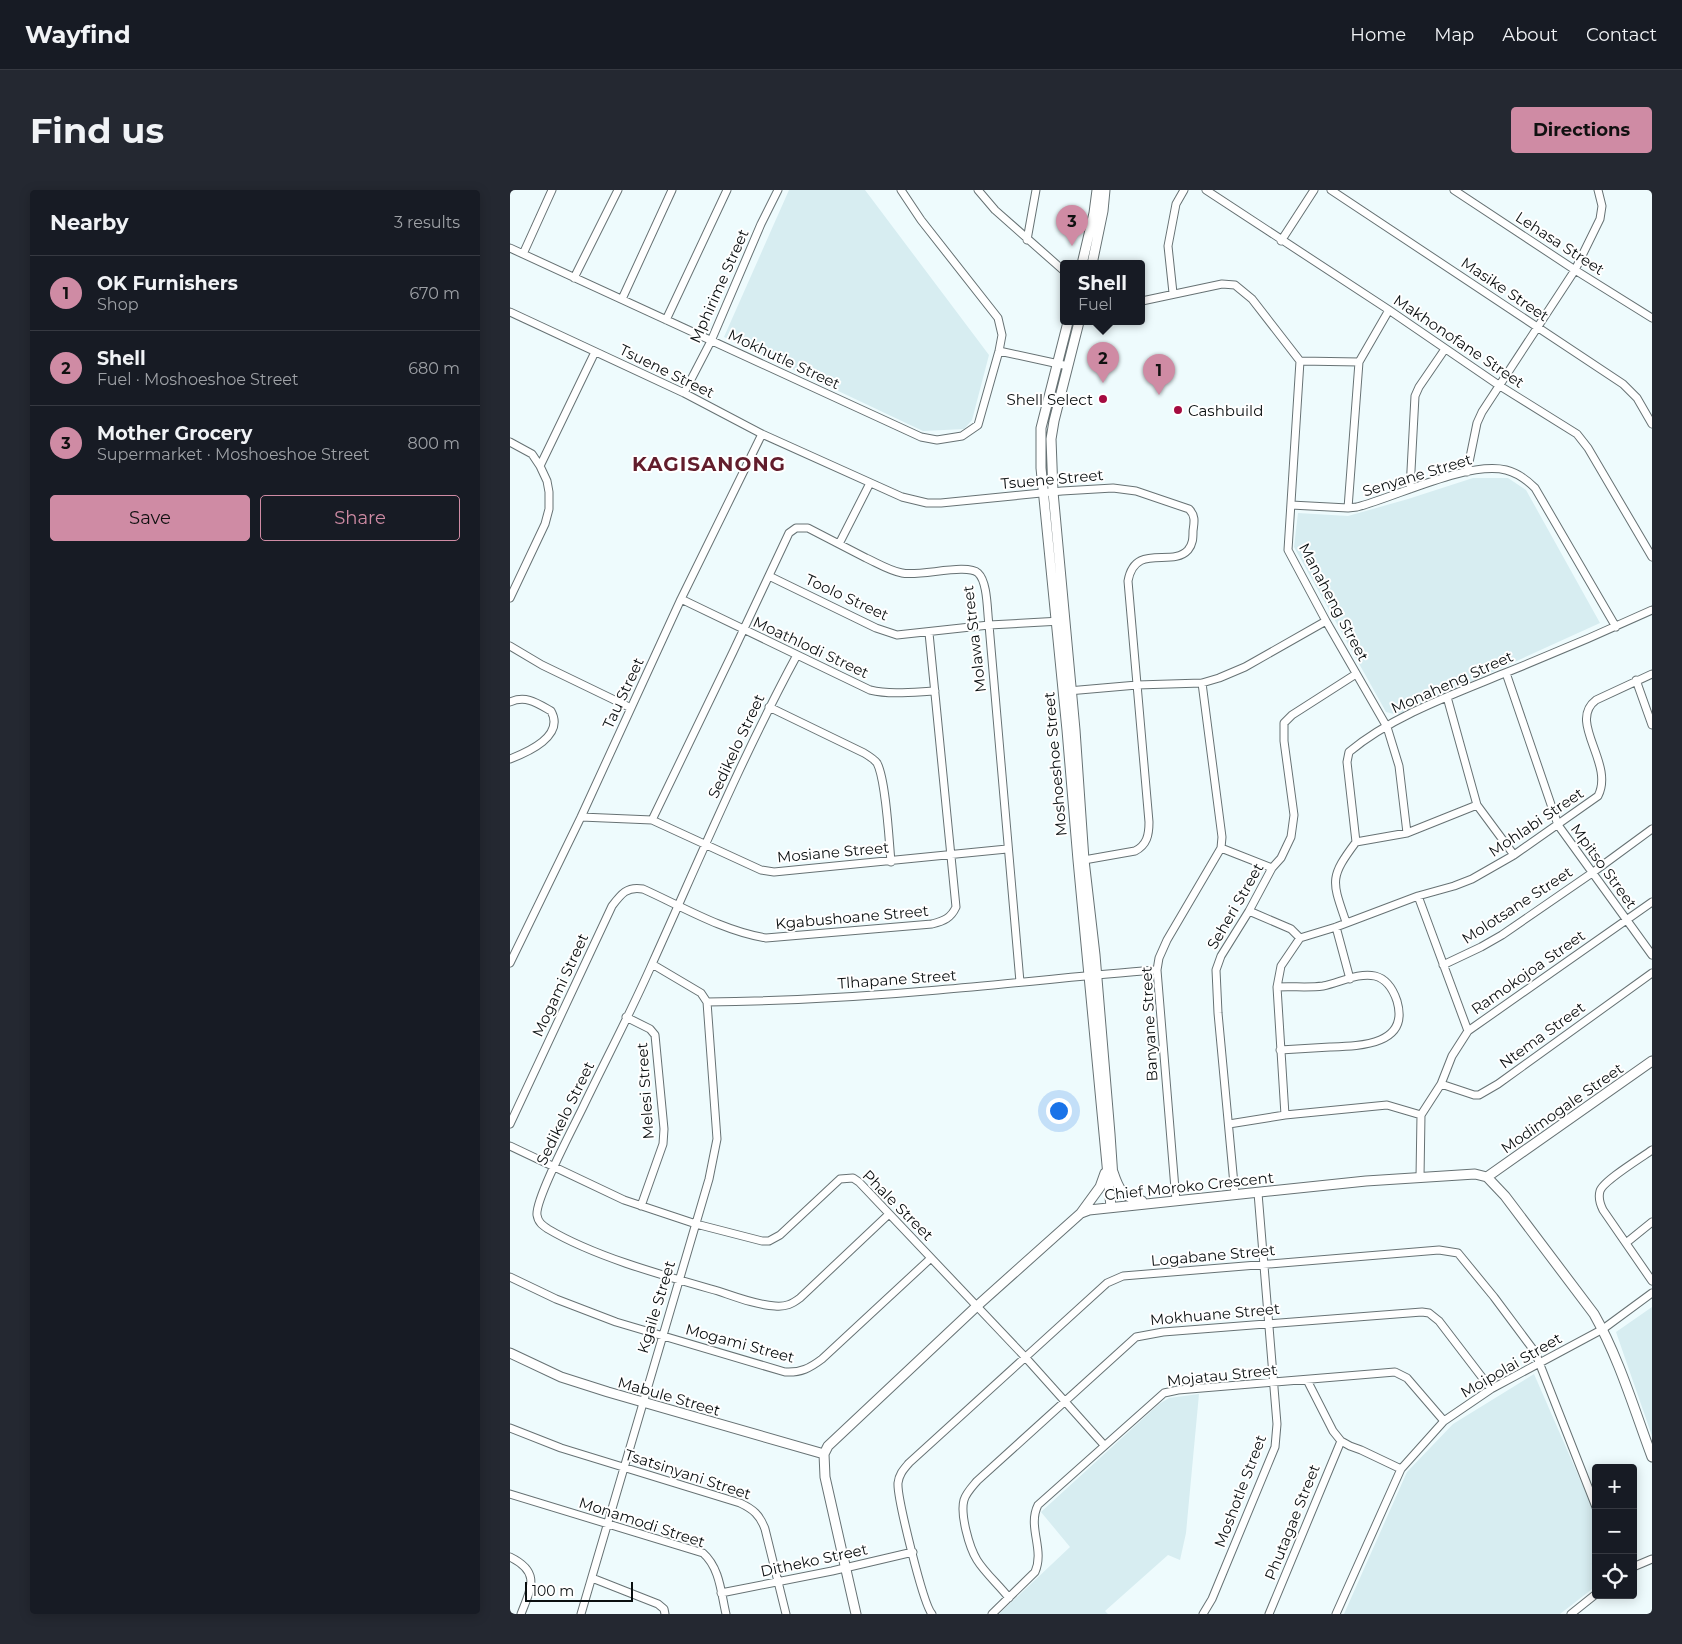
<!DOCTYPE html>
<meta charset="utf-8">
<style>
body{margin:0;font-family:Montserrat,sans-serif;background:#242831;color:#f1f3f6}
.controls{position:absolute;right:15px;bottom:15px;display:grid;overflow:hidden;border-radius:5px;box-shadow:0 2px 12px #0003}
.controls button{width:45px;height:45px;display:grid;place-items:center;padding:0;border:0;border-bottom:1px solid #363941;background:#171b24;color:#f1f3f6;font:25px sans-serif}
.scale{position:absolute;left:15px;bottom:12px;width:108px;box-sizing:border-box;padding-left:5px;border:2px solid #0a0f10;border-top:0;font-size:14px;line-height:18px;white-space:nowrap;color:#0a0f10;-webkit-text-stroke:4px #fff;paint-order:stroke}
.you{position:absolute;left:548px;top:920px;width:18px;height:18px;margin:-12px;border:4px solid #fff;border-radius:50%;background:#1a73e8;box-shadow:0 0 0 8px #1a73e833}
.badge{display:grid;place-items:center;width:32px;height:32px;border-radius:50%;background:#cf8ba4;color:#111;font-size:16px;font-weight:700}
.pin{position:absolute;translate:-50% -41px;filter:drop-shadow(0 1px 2px #0008)}
.pin::after{content:'';position:absolute;top:26px;width:18px;height:15px;background:inherit;clip-path:polygon(0 0,100% 0,50% 100%)}
.popup{position:absolute;left:550px;top:70px;width:85px;height:65px;box-sizing:border-box;display:grid;place-content:center;border-radius:5px;background:#171b24;filter:drop-shadow(0 1px 4px #0005);font-size:16px;white-space:nowrap;color:#9ea1a6}
.popup b{font-size:19px;color:#f1f3f6}
.popup::after{content:'';position:absolute;left:50%;top:100%;margin-left:-10px;border:10px solid transparent;border-top-color:#171b24}
.list{margin:0;padding:0;list-style:none}
h2{display:flex;justify-content:space-between;align-items:center;height:65px;margin:0;padding:0 20px;font-size:21px}
h2 small{font-size:16px;font-weight:400;color:#9ea1a6}
.list li{display:grid;grid-template-columns:32px 1fr auto;gap:15px;align-items:center;box-sizing:border-box;height:75px;padding:0 20px;border-top:1px solid #363941}
.list b{display:block;font-size:19px;white-space:nowrap}
.list p{margin:0;font-size:16px;white-space:nowrap;color:#9ea1a6}
.list em{font-size:16px;font-style:normal;color:#9ea1a6}
.actions{display:flex;gap:10px;padding:15px 20px}
.actions a{flex:1;padding:11px 0;border:1px solid #cf8ba4;border-radius:5px;text-align:center;font-size:18px;color:#cf8ba4}
.actions .main{background:#cf8ba4;color:#111}
.icon{flex:none;width:28px;height:28px;fill:none;stroke:currentColor;stroke-width:2;stroke-linecap:round;stroke-linejoin:round}
.map{position:relative;flex:none;width:1142px;height:1424px;overflow:hidden;border-radius:5px}
header{display:flex;align-items:center;gap:30px;box-sizing:border-box;height:70px;padding:0 25px;background:#171b24;border-bottom:1px solid #363941}
header strong{font-size:24px}
nav{display:flex;gap:28px;margin-inline-start:auto;font-size:18px}
.intro{display:flex;align-items:center;justify-content:space-between;box-sizing:border-box;height:120px;padding:0 30px}
h1{margin:0;font-size:35px}
.button{padding:12px 22px;border-radius:5px;background:#cf8ba4;color:#111;font-size:18px;font-weight:700}
main{display:flex;gap:30px;padding:0 30px}
aside{flex:1;background:#171b24;border-radius:5px;box-shadow:0 2px 12px #0003}
.map>svg:first-child{display:block}
.built{fill:#d7edf1}
.lines{fill:none;stroke-linecap:round;stroke-linejoin:round}
.minor-casing{stroke:#677274;stroke-width:9}
.tertiary-casing{stroke:#677274;stroke-width:11}
.minor{stroke:#fff;stroke-width:7}
.tertiary{stroke:#fff;stroke-width:9}
.poi-dot{fill:#a50b40;stroke:#fff;stroke-width:2}
.labels{text-anchor:middle;dominant-baseline:central;stroke-width:4;stroke-linejoin:round;paint-order:stroke}
.street-label{font-size:15px;fill:#0a0f10;stroke:#fff}
.poi-label{font-size:15px;fill:#0a0f10;stroke:#fff;text-anchor:end}
.district-label{font-size:20px;font-weight:bold;letter-spacing:1px;fill:#621d2c;stroke:#fff}
</style>
<header>
<strong>Wayfind</strong>
<nav><a>Home</a><a>Map</a><a>About</a><a>Contact</a></nav>
</header>
<div class="intro"><h1>Find us</h1><a class="button">Directions</a></div>
<main>
<aside>
<h2>Nearby<small>3 results</small></h2>
<ul class="list">
<li><span class="badge">1</span><div><b>OK Furnishers</b><p>Shop</p></div><em>670 m</em></li>
<li><span class="badge">2</span><div><b>Shell</b><p>Fuel · Moshoeshoe Street</p></div><em>680 m</em></li>
<li><span class="badge">3</span><div><b>Mother Grocery</b><p>Supermarket · Moshoeshoe Street</p></div><em>800 m</em></li>
</ul>
<div class="actions"><a class="main">Save</a><a>Share</a></div>
</aside>
<div class="map">
<svg width="1142" height="1424" viewBox="0 0 1142 1424">
<rect width="100%" height="100%" fill="#eefbfd"/>
<path class="built" d="M 279,0 L 355,0 L 479,165 L 462,230 L 454,239 L 413,241 L 214,147 Z
M 963,288 L 998,288 L 1016,300 L 1090,433 L 888,525 L 876,522 L 784,357 L 788,323 L 838,326 L 898,309 Z
M 1142,1117 L 1142,1246 L 1106,1142 Z
M 1024,1184 L 1086,1326 L 1086,1396 L 1050,1424 L 834,1424 L 897,1282 L 943,1234 Z
M 689,1204 L 676,1343 L 670,1370 L 658,1365 L 595,1421 L 598,1424 L 489,1424 L 560,1357 L 531,1322 L 649,1214 L 659,1208 Z"/>
<g class="lines">
<g class="minor-casing">
<path id="minor" d="M 468,0 L 485,20 L 554,81
M 696,0 L 879,120 L 990,196 L 1067,244 L 1078,258 L 1142,367
M 821,0 L 1113,194 L 1127,208 L 1142,234
M 944,0 L 1065,80 L 1142,128
M 517,50 L 526,0
M 771,51 L 804,0
M 0,58 L 411,247 L 427,250 L 452,246 L 468,235 L 489,161 L 492,145 L 488,128 L 411,30 L 391,0
M 13,64 L 42,0
M 64,88 L 108,0
M 663,103 L 658,56 L 666,14 L 674,0
M 112,109 L 162,0
M 632,111 L 712,94 L 725,95 L 742,109 L 790,171
M 0,122 L 174,203 L 252,244 L 392,307 L 417,313 L 431,313 L 552,301 L 603,298 L 626,301 L 679,319 C 686,326 684,333 683,341 C 683,348 683,354 678,360 C 662,378 625,352 618,391 L 639,632 C 639,645 637,655 625,661 L 574,670
M 156,130 L 217,0
M 489,161 L 558,176
M 790,171 L 778,360 L 816,431 L 877,537 L 889,576 L 897,643
M 790,171 L 849,172
M 174,203 L 201,151 L 251,34 L 268,0
M 0,252 L 22,264 L 30,276 L 37,291 L 39,302 L 39,319 L 35,334 L 0,408
M 30,276 L 85,162
M 957,282 L 967,233 L 972,222 L 1065,80 L 1090,29 L 1092,16 L 1088,0
M 900,299 L 905,206 L 909,197 L 935,159
M 781,315 L 838,318 L 847,317 C 886,307 957,271 996,280 C 1008,283 1017,290 1025,298 L 1106,437
M 838,318 L 849,172 L 879,120
M 329,354 L 360,293
M 259,386 L 366,438 L 387,445 L 479,435 L 551,431
M 171,409 L 360,500 C 381,505 404,502 425,501
M 0,456 L 32,475 L 121,518
M 287,465 C 233,565 189,670 142,774 C 121,822 96,869 73,917 C 64,936 25,1009 27,1025 C 28,1032 32,1035 38,1039 C 85,1067 155,1086 208,1101 C 226,1107 246,1115 265,1116 C 276,1117 282,1114 290,1108 L 379,1024
M 996,483 L 1048,635 L 1142,765
M 1126,490 L 1142,535
M 558,501 L 627,495 L 692,493 L 709,488 L 735,477 L 816,431
M 937,507 L 967,615 L 1004,665
M 0,512 C 16,505 27,513 41,521 C 55,546 18,562 0,569
M 259,517 L 354,563 C 359,566 364,569 367,573 C 376,590 379,650 381,672
M 71,627 L 142,630 L 251,680 L 264,682 L 497,659
M 142,630 L 223,462 L 279,343 L 286,338 L 298,338 C 317,348 337,358 356,368 C 367,373 380,381 392,383 C 409,387 457,373 468,383 C 478,392 477,422 479,435 L 510,792
M 846,652 L 897,643 L 967,615
M 711,658 L 762,678
M 908,706 L 958,841
M 739,721 L 781,739 L 790,748
M 836,732 C 822,691 819,688 846,652 L 837,572 L 839,562 C 882,526 944,504 995,483 C 1045,463 1094,442 1142,420
M 826,737 L 840,789
M 0,773 L 71,627 L 171,409 L 252,244
M 933,775 L 971,757 L 992,745 L 1082,683 L 1142,639
M 767,797 C 782,796 798,798 813,796 C 829,793 849,782 865,786 C 877,789 883,799 887,811 C 900,855 850,856 820,857 C 804,858 787,859 770,860
M 197,812 C 274,811 351,807 428,800 C 501,794 574,785 647,780
M 116,827 L 140,839 L 145,845 L 154,939 L 153,954 L 131,1016
M 931,894 L 964,905 L 969,905 L 988,894 L 1142,783
M 775,925 L 767,797 L 771,776 L 790,748 L 826,737 L 908,706 L 944,696 L 962,689 L 1004,665 L 1088,606 C 1105,573 1057,532 1086,510 L 1142,484
M 0,934 L 102,716 C 111,704 117,696 133,699 C 173,717 213,741 256,748 L 422,734 C 434,731 441,728 446,717 L 419,443
M 719,934 L 775,925 L 877,915 L 911,925
M 0,956 L 114,1010 L 186,1034 L 252,1051 L 259,1051 L 270,1045 L 330,989 L 343,988 L 349,992 L 516,1168 L 594,1255
M 1142,960 C 1131,968 1093,991 1090,1001 C 1088,1008 1090,1014 1093,1020 L 1142,1091
M 910,987 L 911,925 L 931,894 L 942,866 L 958,841 L 1142,712
M 725,1005 L 708,823 L 706,780 L 711,766 L 739,721 L 762,678 L 771,668 L 781,647 L 784,625 L 774,551 L 774,533 L 782,525 L 846,484
M 666,1011 L 647,780 L 649,768 L 657,750 L 711,658 L 712,647 L 692,493
M 1116,1053 L 1142,1032
M 0,1087 L 46,1109 L 106,1132 L 275,1182 C 291,1183 300,1178 312,1169 L 421,1068
M 797,1190 L 823,1241 L 831,1251 L 840,1256 L 851,1260 L 891,1279
M 0,1238 L 51,1258 L 230,1313 C 243,1319 250,1325 255,1339 L 276,1424
M 0,1304 L 193,1363 C 210,1378 211,1403 216,1424
M 0,1367 C 31,1382 21,1398 11,1424
M 1123,1377 L 1142,1369
M 82,1388 L 148,1414 L 154,1419 L 155,1424
M 211,1403 L 322,1381 L 403,1362
M 499,1408 C 489,1395 475,1383 467,1370 C 459,1357 450,1324 454,1310 C 456,1303 462,1297 467,1291 L 626,1147 L 653,1142 L 912,1122 L 919,1123 L 929,1131 L 981,1199
M 71,1424 L 199,989 L 207,949 L 197,812 L 191,803 L 142,774
M 422,1424 C 413,1414 387,1307 388,1293 C 389,1284 394,1279 399,1273 L 597,1093 L 613,1086 L 929,1060 L 948,1063 L 984,1107 L 1025,1162 L 1086,1317
M 482,1424 L 525,1382 C 535,1359 517,1337 528,1315 L 654,1203 L 668,1200 L 885,1182 L 897,1188 L 934,1231
M 693,1424 L 702,1409 L 765,1257 L 767,1234 L 748,1003
M 759,1424 L 831,1251
M 826,1424 L 891,1279 L 934,1231 L 981,1199 L 1093,1139 L 1142,1103
M 1061,1424 L 1086,1404"/>
</g>
<g class="tertiary-casing">
<path id="tertiary" d="M 572,74 L 584,23 L 587,0
M 582,74 L 593,21 L 595,0
M 558,132 L 531,238 L 531,278 L 557,540 L 568,670 L 601,1017
M 569,132 L 544,231 L 541,249 L 543,302 L 565,540 L 574,670 L 585,765 L 600,944 L 603,988
M 603,982 C 609,1000 612,1007 632,1011
M 977,987 L 1142,871
M 571,1023 L 590,997 L 595,983
M 0,1163 L 51,1187 L 98,1202 L 314,1264
M 346,1424 L 315,1287 L 314,1264 L 318,1256 L 467,1116 L 571,1023 L 579,1020 L 856,991 L 965,984 L 977,987 L 995,1006 L 1084,1124 C 1109,1168 1124,1219 1142,1267"/>
</g>
<use href="#minor" class="minor"/>
<use href="#tertiary" class="tertiary"/>
</g>
<g class="poi-dot">
<circle cx="593" cy="209" r="5"/>
<circle cx="668" cy="220" r="5"/>
</g>
<g class="labels">
<g class="street-label">
<text transform="translate(1050 53) rotate(33)">Lehasa Street</text>
<text transform="translate(209 96) rotate(-66)">Mphirime Street</text>
<text transform="translate(995 99) rotate(34)">Masike Street</text>
<text transform="translate(949 151) rotate(34)">Makhonofane Street</text>
<text transform="translate(274 169) rotate(25)">Mokhutle Street</text>
<text transform="translate(157 181) rotate(26)">Tsuene Street</text>
<text transform="translate(907 285) rotate(-17)">Senyane Street</text>
<text transform="translate(542 289) rotate(-5)">Tsuene Street</text>
<text transform="translate(337 407) rotate(25)">Toolo Street</text>
<text transform="translate(824 412) rotate(62)">Manaheng Street</text>
<text transform="translate(464 449) rotate(-97)">Molawa Street</text>
<text transform="translate(301 457) rotate(25)">Moathlodi Street</text>
<text transform="translate(942 492) rotate(-24)">Monaheng Street</text>
<text transform="translate(113 503) rotate(-65)">Tau Street</text>
<text transform="translate(226 556) rotate(-65)">Sedikelo Street</text>
<text transform="translate(545 574) rotate(-95)">Moshoeshoe Street</text>
<text transform="translate(1026 632) rotate(-34)">Mohlabi Street</text>
<text transform="translate(323 662) rotate(-5)">Mosiane Street</text>
<text transform="translate(1094 676) rotate(54)">Mpitso Street</text>
<text transform="translate(1007 715) rotate(-33)">Molotsane Street</text>
<text transform="translate(725 716) rotate(-60)">Seheri Street</text>
<text transform="translate(342 727) rotate(-5)">Kgabushoane Street</text>
<text transform="translate(1018 782) rotate(-35)">Ramokojoa Street</text>
<text transform="translate(387 789) rotate(-4)">Tlhapane Street</text>
<text transform="translate(50 795) rotate(-65)">Mogami Street</text>
<text transform="translate(639 834) rotate(-93)">Banyane Street</text>
<text transform="translate(1032 845) rotate(-36)">Ntema Street</text>
<text transform="translate(135 901) rotate(-94)">Melesi Street</text>
<text transform="translate(1052 918) rotate(-35)">Modimogale Street</text>
<text transform="translate(55 923) rotate(-64)">Sedikelo Street</text>
<text transform="translate(679 996) rotate(-6)">Chief Moroko Crescent</text>
<text transform="translate(388 1015) rotate(45)">Phale Street</text>
<text transform="translate(703 1065) rotate(-5)">Logabane Street</text>
<text transform="translate(146 1117) rotate(-73)">Kgaile Street</text>
<text transform="translate(705 1124) rotate(-5)">Mokhuane Street</text>
<text transform="translate(230 1153) rotate(15)">Mogami Street</text>
<text transform="translate(1001 1175) rotate(-30)">Moipolai Street</text>
<text transform="translate(712 1185) rotate(-6)">Mojatau Street</text>
<text transform="translate(159 1206) rotate(16)">Mabule Street</text>
<text transform="translate(178 1284) rotate(18)">Tsatsinyani Street</text>
<text transform="translate(730 1301) rotate(-69)">Moshotle Street</text>
<text transform="translate(132 1332) rotate(18)">Monamodi Street</text>
<text transform="translate(782 1332) rotate(-68)">Phutagae Street</text>
<text transform="translate(304 1370) rotate(-12)">Ditheko Street</text>
</g>
<g class="poi-label">
<text x="583" y="209">Shell Select</text>
<text x="678" y="220" text-anchor="start">Cashbuild</text>
</g>
<g class="district-label">
<text x="199" y="274">KAGISANONG</text>
</g>
</g>
</svg>
<div class="controls">
<button>+</button>
<button>−</button>
<button><svg class="icon" aria-label="locate" viewBox="0 0 24 24"><circle cx="12" cy="12" r="6"/><path d="M12 2v4M12 18v4M2 12h4M18 12h4"/></svg></button>
</div>
<div class="scale">100 m</div>
<div class="you"></div>
<div class="pin badge" style="left:649px;top:205px">1</div>
<div class="pin badge" style="left:593px;top:193px">2</div>
<div class="popup"><b>Shell</b>Fuel</div>
<div class="pin badge" style="left:562px;top:56px">3</div>
</div>
</main>
